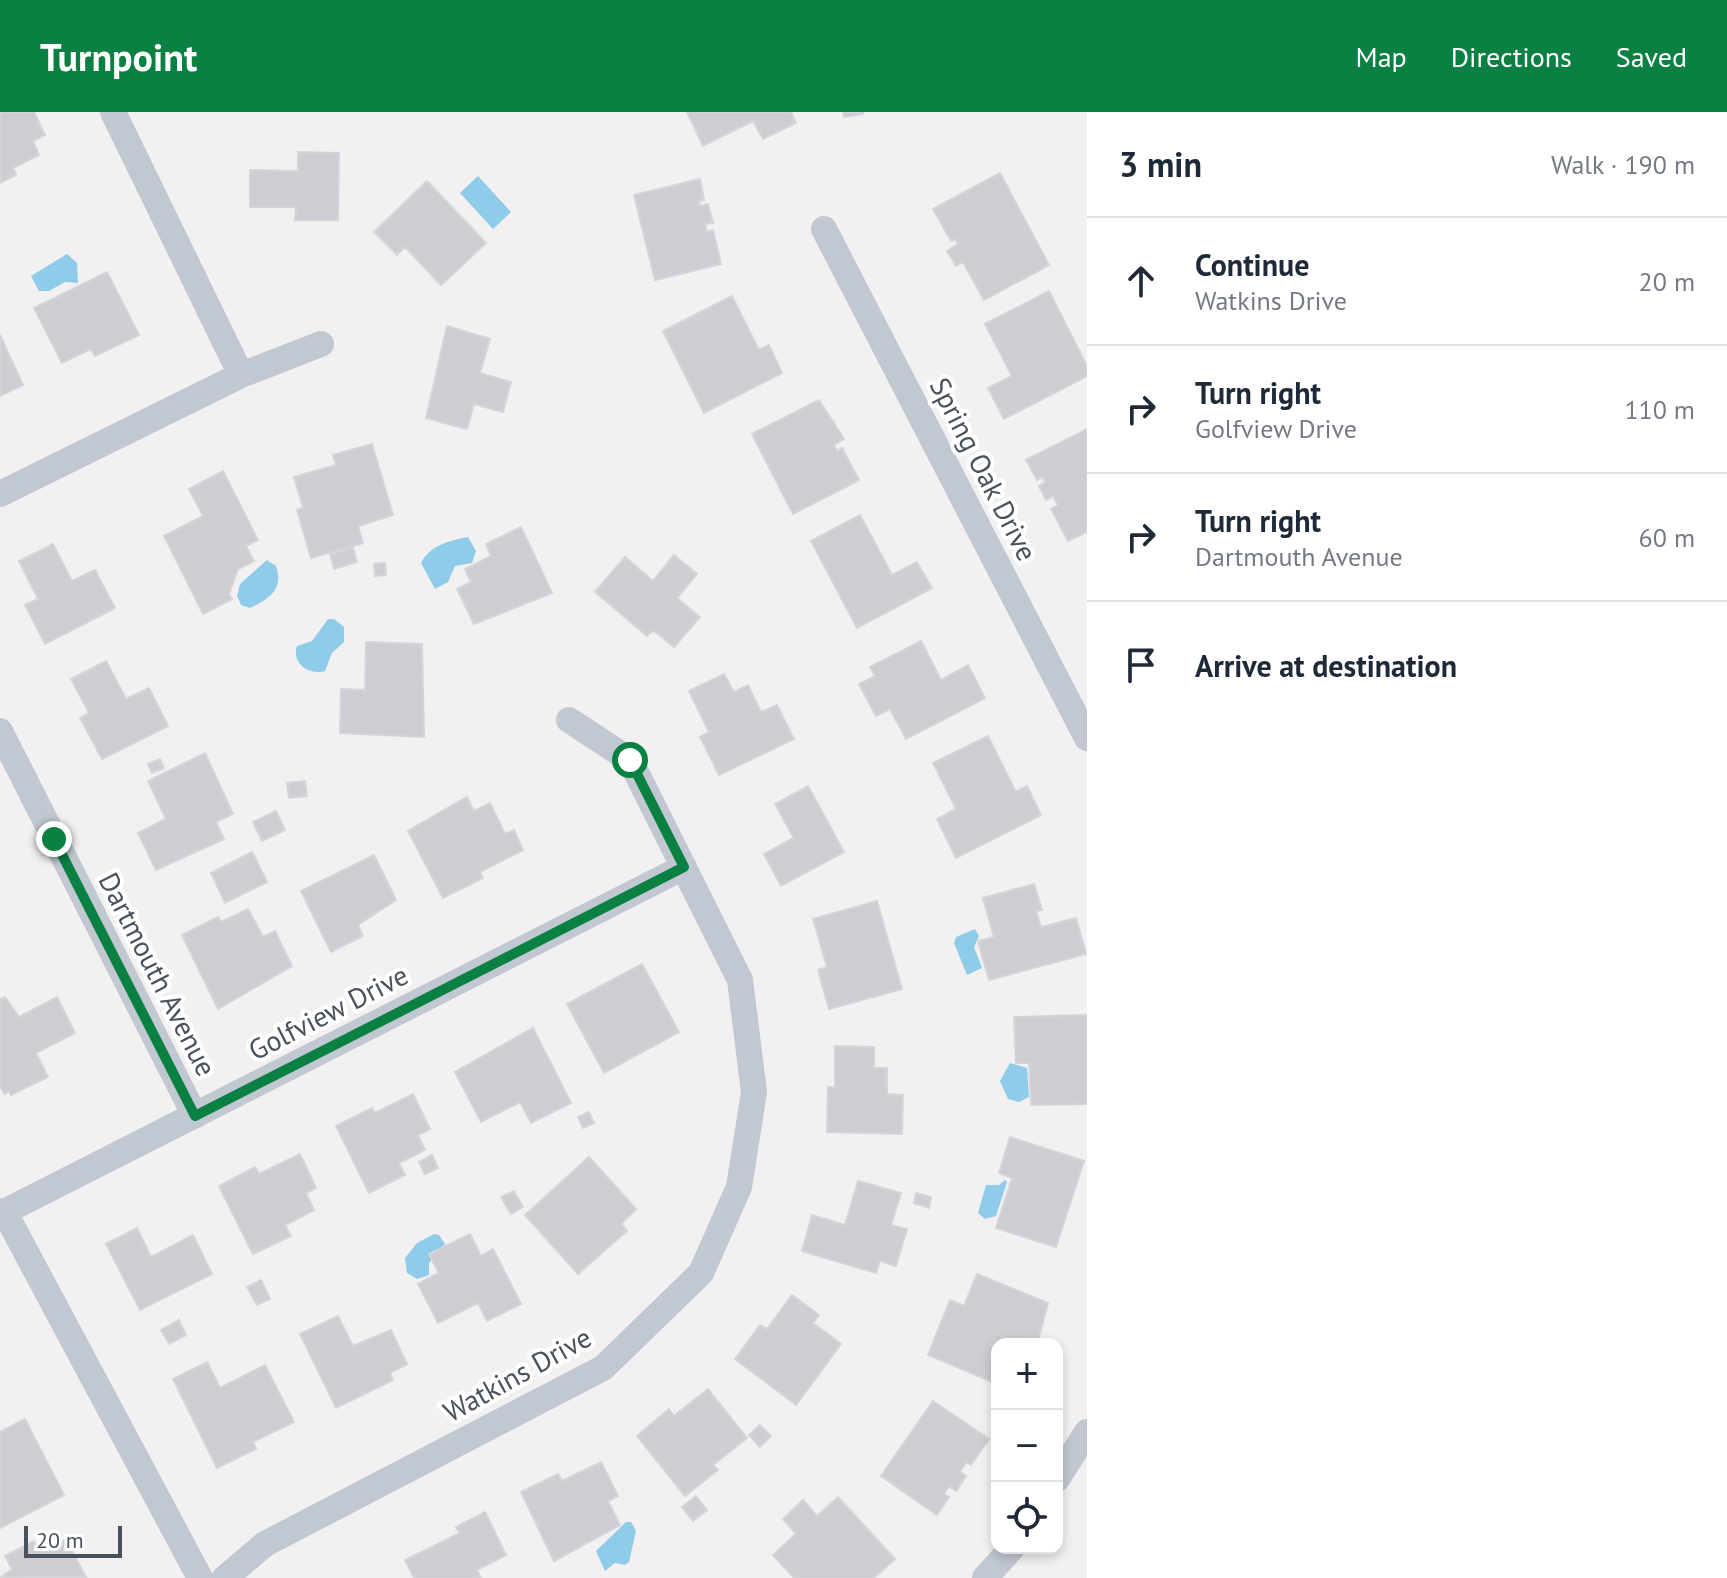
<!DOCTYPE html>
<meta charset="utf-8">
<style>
body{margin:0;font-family:"PT Sans",sans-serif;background:#f6f6f7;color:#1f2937}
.controls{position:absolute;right:24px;bottom:24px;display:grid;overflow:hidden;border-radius:16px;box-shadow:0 4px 12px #0003}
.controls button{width:72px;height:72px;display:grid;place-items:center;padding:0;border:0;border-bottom:2px solid #e0e1e3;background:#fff;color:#1f2937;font:40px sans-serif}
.scale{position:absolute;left:24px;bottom:20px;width:98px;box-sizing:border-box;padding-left:8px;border:4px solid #48515c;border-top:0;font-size:22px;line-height:28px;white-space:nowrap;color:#48515c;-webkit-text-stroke:6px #fff;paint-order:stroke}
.stop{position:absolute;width:24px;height:24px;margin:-18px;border:6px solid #0b8043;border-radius:50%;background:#fff}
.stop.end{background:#0b8043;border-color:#fff;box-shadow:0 2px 8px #0008}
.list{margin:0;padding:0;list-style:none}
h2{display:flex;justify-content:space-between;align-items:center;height:104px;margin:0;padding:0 32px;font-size:34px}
h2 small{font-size:26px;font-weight:400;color:#747a83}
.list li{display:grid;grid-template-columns:52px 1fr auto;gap:24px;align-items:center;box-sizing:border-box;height:128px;padding:0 32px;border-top:2px solid #e0e1e3}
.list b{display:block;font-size:30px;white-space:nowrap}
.list p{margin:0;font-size:26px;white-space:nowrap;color:#747a83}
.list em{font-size:26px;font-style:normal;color:#747a83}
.icon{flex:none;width:44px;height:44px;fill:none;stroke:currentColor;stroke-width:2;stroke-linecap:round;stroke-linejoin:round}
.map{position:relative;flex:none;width:1087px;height:1466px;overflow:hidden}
header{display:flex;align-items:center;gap:48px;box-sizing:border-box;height:112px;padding:0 40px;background:#0b8043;color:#fff}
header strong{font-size:38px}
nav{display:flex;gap:44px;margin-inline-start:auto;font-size:28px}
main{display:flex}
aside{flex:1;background:#fff}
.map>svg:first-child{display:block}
.water{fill:#8fcce9}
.building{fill:#cdced4;stroke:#d4d5db;stroke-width:2}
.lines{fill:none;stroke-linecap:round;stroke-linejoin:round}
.minor{stroke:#c1c8d1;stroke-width:26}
.route{stroke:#0b8043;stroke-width:10}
.labels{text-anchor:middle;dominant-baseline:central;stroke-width:8;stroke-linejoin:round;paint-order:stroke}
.street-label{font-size:28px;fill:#48515c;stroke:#fff}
</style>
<header>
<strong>Turnpoint</strong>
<nav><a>Map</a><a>Directions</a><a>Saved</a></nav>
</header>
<main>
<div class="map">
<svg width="1087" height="1466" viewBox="0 0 1087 1466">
<rect width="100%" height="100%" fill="#f2f0f0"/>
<path class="water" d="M 478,64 L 511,100 L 493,117 L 460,81 Z
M 67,142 L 77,151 L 78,171 L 65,170 L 49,179 L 39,179 L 31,164 Z
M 468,425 L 476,439 L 472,451 L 455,454 L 448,470 L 435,477 L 421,451 C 429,434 451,428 468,425 Z
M 267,448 L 276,454 C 284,478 269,487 250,496 L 241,493 L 237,484 L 240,472 Z
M 328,507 L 334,507 L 344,515 L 344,530 L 332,541 L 325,559 C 309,564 291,551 297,534 L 312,529 Z
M 975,817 L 979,824 L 974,835 L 982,856 L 967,863 L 954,831 L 956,825 Z
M 1010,951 L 1027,956 L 1029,985 L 1019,990 L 1008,987 L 1000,969 Z
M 1005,1068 L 1007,1070 L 996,1104 L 985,1107 L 978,1101 L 986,1073 L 999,1073 Z
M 434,1122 L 439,1123 L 445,1132 L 429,1151 L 429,1163 L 417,1167 L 407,1161 L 405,1146 L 417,1131 Z
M 626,1410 L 631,1410 L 636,1419 L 629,1450 L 625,1453 L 615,1451 L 605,1459 L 596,1439 Z"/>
<path class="building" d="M 0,0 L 34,0 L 45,23 L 33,29 L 39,43 L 13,56 L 16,63 L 0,71 Z
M 687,0 L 791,0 L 796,11 L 763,27 L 753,9 L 703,34 Z
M 843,0 L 863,0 L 863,2 L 844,5 Z
M 298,40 L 339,41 L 338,108 L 295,108 L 296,95 L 250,95 L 250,58 L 298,59 Z
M 1000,61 L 1049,153 L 984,188 L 963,150 L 956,154 L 947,139 L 958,132 L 955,127 L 951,129 L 933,97 Z
M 700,67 L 704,88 L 699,89 L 700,94 L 708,92 L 713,111 L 705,112 L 707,120 L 713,118 L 721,152 L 655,168 L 634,83 Z
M 427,69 L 486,131 L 441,173 L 405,135 L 397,143 L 374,120 Z
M 107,160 L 139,223 L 95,244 L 91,237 L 62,251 L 34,196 Z
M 1049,179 L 1087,254 L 1087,264 L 1004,307 L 988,276 L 1012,264 L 985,212 Z
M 732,184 L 759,238 L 769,233 L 782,261 L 704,301 L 663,219 Z
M 447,214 L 490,227 L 480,261 L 511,270 L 503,300 L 474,292 L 467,317 L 426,306 Z
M 0,223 L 23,273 L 0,284 Z
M 819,288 L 844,327 L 834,333 L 837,339 L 842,336 L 859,368 L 793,402 L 752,322 Z
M 1087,317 L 1087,420 L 1068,429 L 1051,397 L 1058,393 L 1053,384 L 1046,388 L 1039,374 L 1045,370 L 1042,365 L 1037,368 L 1026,348 Z
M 372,332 L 393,403 L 358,414 L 363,431 L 311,446 L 297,398 L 303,396 L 294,365 L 336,353 L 333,343 Z
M 223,359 L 258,428 L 246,434 L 254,449 L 238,457 L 229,482 L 232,487 L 203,502 L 164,424 L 203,404 L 189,377 Z
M 860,403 L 892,463 L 917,450 L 932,476 L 857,516 L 811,429 Z
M 521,415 L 552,481 L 474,512 L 457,477 L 471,470 L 465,457 L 491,444 L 486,432 Z
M 53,432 L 72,469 L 95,458 L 115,496 L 45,532 L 25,493 L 38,487 L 19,449 Z
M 353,436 L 357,450 L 334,457 L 330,442 Z
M 674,443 L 697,462 L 677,486 L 700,505 L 674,535 L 653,518 L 647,524 L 595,480 L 625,445 L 653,469 Z
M 385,451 L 386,463 L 375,464 L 374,452 Z
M 921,529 L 941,568 L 968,553 L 985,586 L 906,627 L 890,597 L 876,604 L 859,572 L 875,564 L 870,555 Z
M 366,530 L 422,532 L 424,625 L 340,621 L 341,577 L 365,578 Z
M 106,549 L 126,587 L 149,576 L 168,614 L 102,647 L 80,606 L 89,601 L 71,567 Z
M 724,562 L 734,580 L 748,573 L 761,600 L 777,593 L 794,627 L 719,663 L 700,625 L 709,620 L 689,579 Z
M 988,624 L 1016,680 L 1027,674 L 1041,703 L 956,746 L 937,707 L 956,697 L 933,651 Z
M 205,641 L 233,702 L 216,710 L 224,727 L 156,758 L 138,721 L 166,707 L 148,669 Z
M 160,647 L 164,656 L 152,661 L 148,652 Z
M 305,669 L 307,684 L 289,686 L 287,671 Z
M 808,674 L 844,740 L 781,774 L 764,742 L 794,726 L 775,692 Z
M 467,685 L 474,699 L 490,691 L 505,722 L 514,718 L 523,738 L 480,760 L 483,766 L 443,786 L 408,719 Z
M 276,699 L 285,718 L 262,729 L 253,710 Z
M 252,740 L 267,770 L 225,791 L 211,761 Z
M 374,743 L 396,788 L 358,813 L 363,824 L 331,840 L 301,779 Z
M 1034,772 L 1042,798 L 1036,799 L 1041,815 L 1076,806 L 1086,842 L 989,868 L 978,829 L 994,825 L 983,786 Z
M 877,789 L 902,877 L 829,897 L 818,858 L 827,855 L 813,807 Z
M 248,797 L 263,825 L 275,819 L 292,854 L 218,897 L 182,823 L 218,805 L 221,810 Z
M 642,852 L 679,920 L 604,961 L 567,892 Z
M 5,885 L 19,905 L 57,885 L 75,921 L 36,941 L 48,965 L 11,983 L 9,979 L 4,982 L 0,973 L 0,887 Z
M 1087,903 L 1087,992 L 1031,993 L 1029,951 L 1016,951 L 1014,905 Z
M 533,916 L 571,991 L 531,1011 L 520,990 L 481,1010 L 455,960 Z
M 835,934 L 874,935 L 874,956 L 887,956 L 887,982 L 903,983 L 902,1022 L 827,1020 L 828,975 L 835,975 Z
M 413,982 L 430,1017 L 418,1023 L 425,1038 L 399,1051 L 405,1063 L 369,1081 L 336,1014 L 372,996 L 375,1001 Z
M 589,1000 L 594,1011 L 583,1016 L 578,1005 Z
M 1010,1025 L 1084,1049 L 1056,1135 L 996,1116 L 1012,1066 L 999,1061 Z
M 300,1042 L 316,1076 L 306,1081 L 314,1098 L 285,1113 L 291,1124 L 253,1142 L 219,1074 L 255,1055 L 259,1062 Z
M 432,1043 L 438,1056 L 425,1062 L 419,1050 Z
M 589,1045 L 636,1097 L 621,1112 L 627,1119 L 578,1162 L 525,1103 Z
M 858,1069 L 901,1081 L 891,1113 L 907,1117 L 896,1154 L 880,1149 L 876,1161 L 802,1139 L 812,1103 L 845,1113 Z
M 514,1079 L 523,1095 L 511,1102 L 501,1085 Z
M 916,1081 L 931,1085 L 929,1096 L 914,1091 Z
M 137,1116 L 151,1145 L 193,1123 L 212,1162 L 140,1198 L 106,1132 Z
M 470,1122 L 481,1144 L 493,1137 L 521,1192 L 487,1209 L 478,1191 L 438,1211 L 418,1172 L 439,1161 L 429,1142 Z
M 977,1162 L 1048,1191 L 1038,1229 L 1030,1226 L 1028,1232 L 997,1232 L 997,1272 L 928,1243 L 950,1188 L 964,1194 Z
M 261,1168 L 270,1187 L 257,1193 L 247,1175 Z
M 792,1183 L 819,1203 L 813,1211 L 841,1232 L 796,1293 L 735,1247 L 760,1213 L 767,1217 Z
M 338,1204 L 353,1234 L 391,1218 L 407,1252 L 390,1261 L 393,1268 L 336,1296 L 300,1222 Z
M 179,1208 L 186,1223 L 169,1232 L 161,1218 Z
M 207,1250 L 220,1276 L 265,1253 L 294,1310 L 253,1330 L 256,1337 L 217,1356 L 173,1267 Z
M 708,1277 L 747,1326 L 713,1353 L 718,1358 L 685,1384 L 637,1324 L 669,1297 L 674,1304 Z
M 933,1289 L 989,1327 L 971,1353 L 966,1350 L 960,1360 L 966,1364 L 956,1379 L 949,1374 L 944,1382 L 949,1385 L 937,1403 L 881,1364 Z
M 25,1307 L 64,1383 L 0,1416 L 0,1320 Z
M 760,1313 L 771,1324 L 760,1335 L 749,1323 Z
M 601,1350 L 618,1384 L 608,1389 L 620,1413 L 554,1449 L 521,1380 L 558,1362 L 562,1369 Z
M 696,1384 L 707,1398 L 693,1409 L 682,1395 Z
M 838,1385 L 895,1447 L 874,1466 L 794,1466 L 773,1443 L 796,1422 L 783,1407 L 803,1388 L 817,1404 Z
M 485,1400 L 506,1443 L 477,1458 L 481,1466 L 414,1466 L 405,1448 L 460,1421 L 456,1415 Z
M 66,1428 L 86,1465 L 0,1466 L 12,1457 L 5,1444 L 34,1429 L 40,1441 Z"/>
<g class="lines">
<path class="minor" d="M 113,0 L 241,263
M 824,117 L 1087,626
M 0,382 L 241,263 L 321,232
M 0,619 L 195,1004
M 4,1099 L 200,1466
M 0,1102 L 684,755
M 1057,1367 L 1087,1320
M 225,1466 L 265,1432 L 603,1256 L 701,1161 L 739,1075 L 754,980 L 740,868 L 630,648 L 569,608
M 985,1466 L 1012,1436"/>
</g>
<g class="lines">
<path class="route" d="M 54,727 L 195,1004 L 684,755 L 630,648"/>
</g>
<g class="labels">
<g class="street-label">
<text transform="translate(984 357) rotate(63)">Spring Oak Drive</text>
<text transform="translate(158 862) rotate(63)">Dartmouth Avenue</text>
<text transform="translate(328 900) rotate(-27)">Golfview Drive</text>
<text transform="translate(517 1262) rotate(-29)">Watkins Drive</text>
</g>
</g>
</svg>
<div class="controls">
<button>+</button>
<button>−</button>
<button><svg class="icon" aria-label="locate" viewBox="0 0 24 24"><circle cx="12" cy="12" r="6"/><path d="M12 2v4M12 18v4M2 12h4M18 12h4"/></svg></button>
</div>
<div class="scale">20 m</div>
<div class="stop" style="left:630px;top:648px"></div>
<div class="stop end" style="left:54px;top:727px"></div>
</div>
<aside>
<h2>3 min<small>Walk · 190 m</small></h2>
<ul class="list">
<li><svg class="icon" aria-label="ahead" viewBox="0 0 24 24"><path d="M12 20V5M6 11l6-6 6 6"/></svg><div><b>Continue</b><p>Watkins Drive</p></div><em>20 m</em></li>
<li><svg class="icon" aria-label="right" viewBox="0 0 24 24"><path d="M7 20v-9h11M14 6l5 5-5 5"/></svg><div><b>Turn right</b><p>Golfview Drive</p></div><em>110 m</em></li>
<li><svg class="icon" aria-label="right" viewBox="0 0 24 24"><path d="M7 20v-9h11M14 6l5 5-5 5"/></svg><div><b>Turn right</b><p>Dartmouth Avenue</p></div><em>60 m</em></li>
<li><svg class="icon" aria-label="arrive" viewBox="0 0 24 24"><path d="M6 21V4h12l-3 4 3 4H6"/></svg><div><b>Arrive at destination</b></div></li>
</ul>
</aside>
</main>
